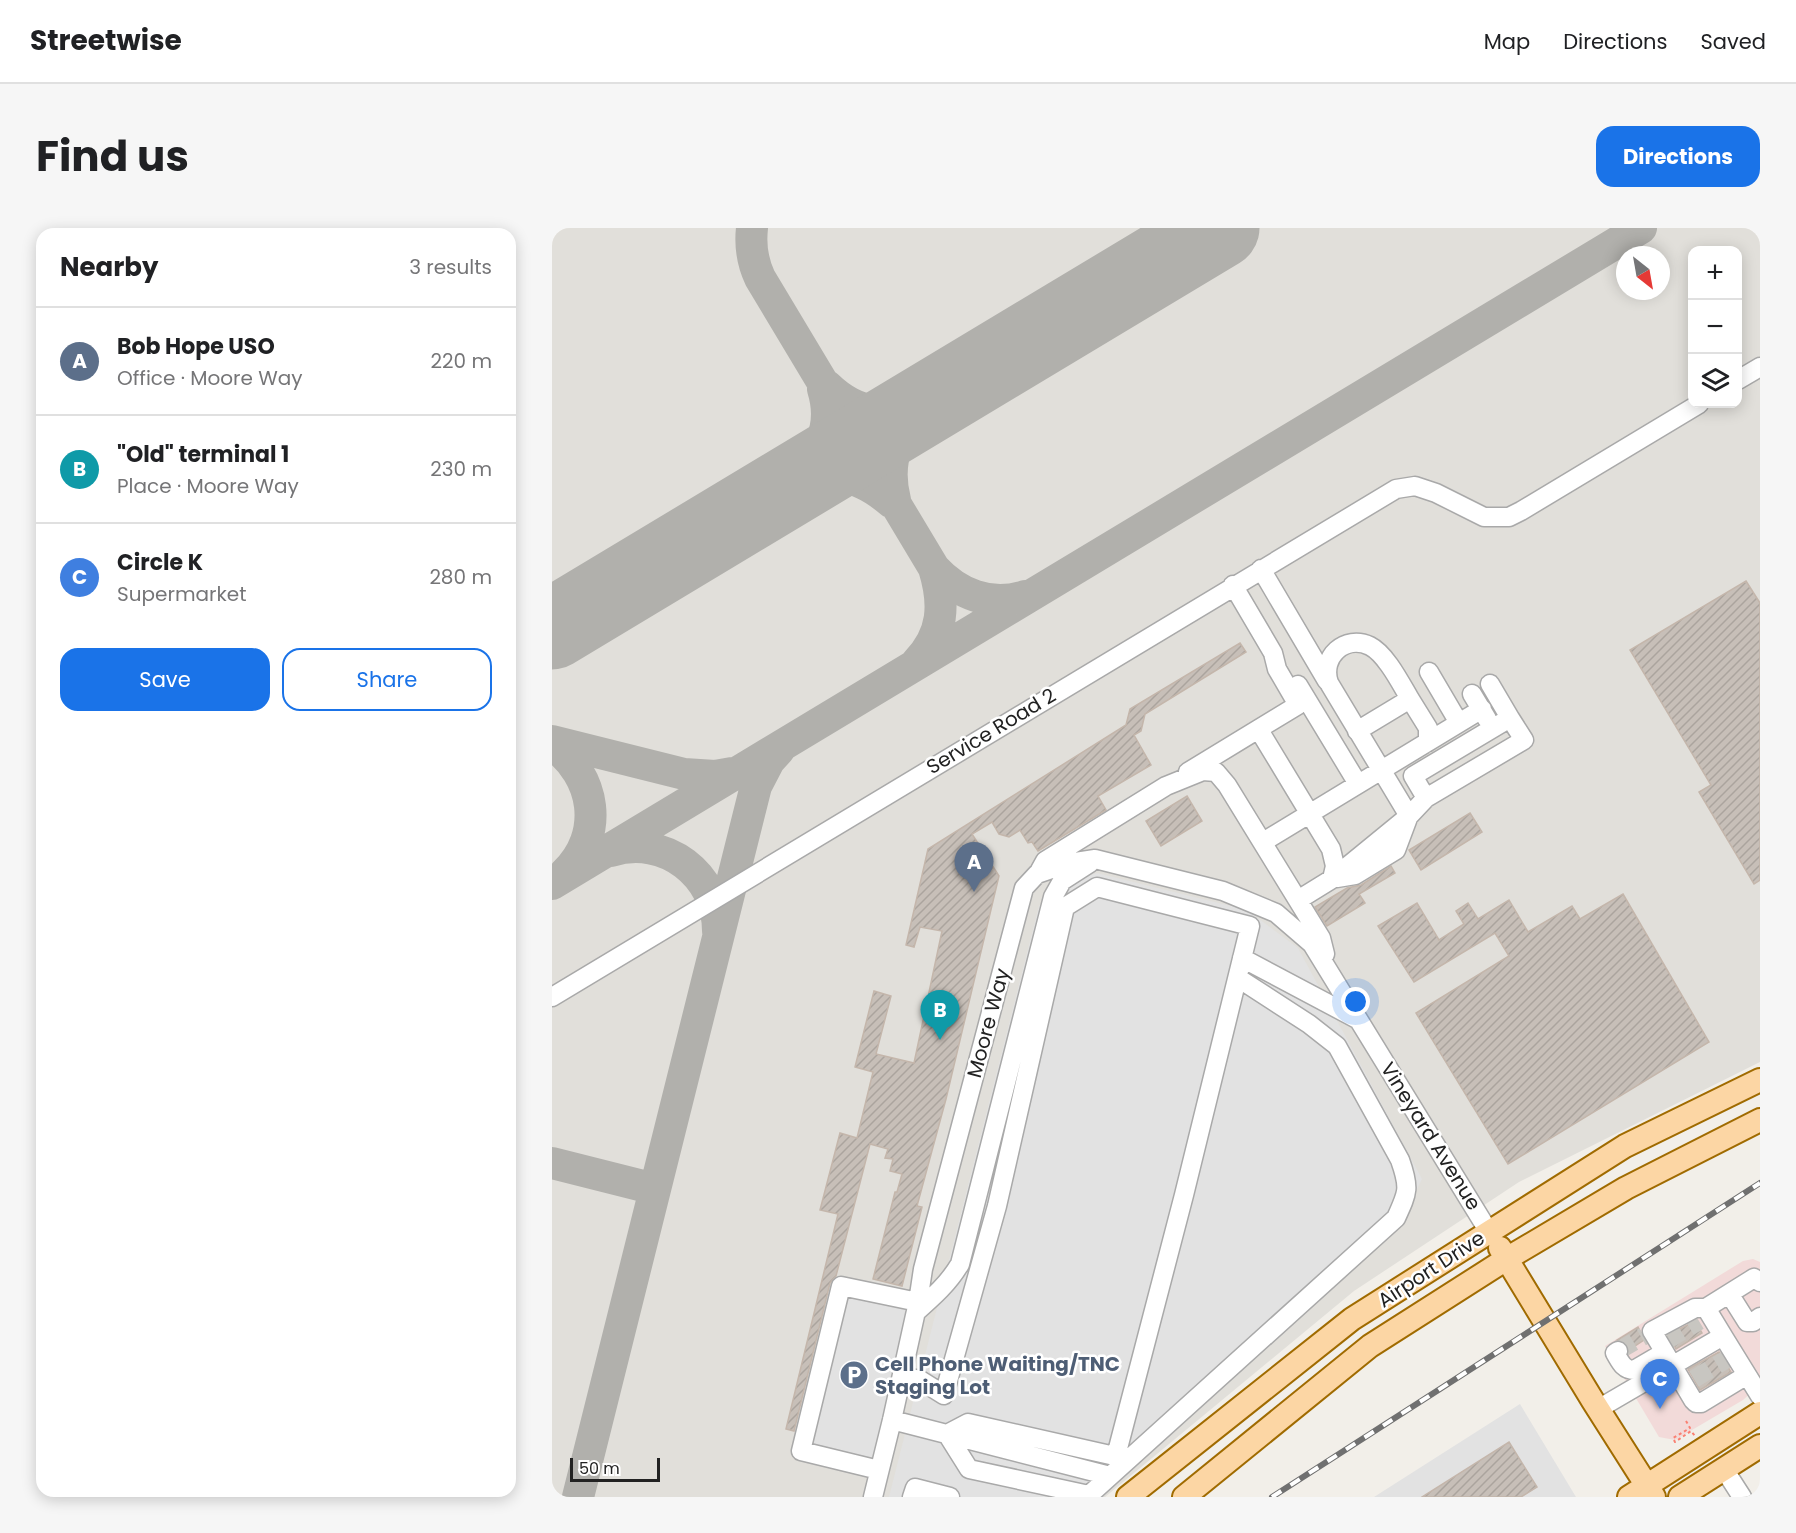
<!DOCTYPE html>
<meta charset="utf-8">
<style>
body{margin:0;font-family:Poppins,sans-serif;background:#f6f6f6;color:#202124}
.controls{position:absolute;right:18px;top:18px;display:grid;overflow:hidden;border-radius:12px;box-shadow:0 3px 15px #0003}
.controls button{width:54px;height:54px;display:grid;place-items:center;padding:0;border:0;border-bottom:2px solid #e0e0e0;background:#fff;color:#202124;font:30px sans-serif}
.compass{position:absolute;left:1064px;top:18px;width:54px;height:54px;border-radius:50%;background:#fff;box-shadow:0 3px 15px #0003;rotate:149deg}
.scale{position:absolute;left:18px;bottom:15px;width:90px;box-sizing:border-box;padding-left:6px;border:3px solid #222;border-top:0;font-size:16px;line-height:21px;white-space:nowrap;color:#222;-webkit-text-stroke:4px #fff;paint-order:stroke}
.you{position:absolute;left:804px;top:774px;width:21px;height:21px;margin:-15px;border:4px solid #fff;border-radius:50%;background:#1a73e8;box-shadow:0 0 0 9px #1a73e833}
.badge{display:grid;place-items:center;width:39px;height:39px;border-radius:50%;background:#1a73e8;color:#fff;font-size:20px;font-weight:700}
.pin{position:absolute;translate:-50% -50px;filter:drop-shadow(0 2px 3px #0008)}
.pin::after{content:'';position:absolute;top:32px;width:21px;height:18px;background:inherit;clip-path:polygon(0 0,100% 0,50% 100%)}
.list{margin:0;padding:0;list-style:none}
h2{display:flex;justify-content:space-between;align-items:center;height:78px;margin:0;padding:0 24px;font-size:26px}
h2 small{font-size:20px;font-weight:400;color:#757577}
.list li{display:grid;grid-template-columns:39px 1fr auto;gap:18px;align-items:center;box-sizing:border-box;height:108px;padding:0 24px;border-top:2px solid #e0e0e0}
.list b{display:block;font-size:22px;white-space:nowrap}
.list p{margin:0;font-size:20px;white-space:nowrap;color:#757577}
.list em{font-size:20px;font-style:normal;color:#757577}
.actions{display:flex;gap:12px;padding:18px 24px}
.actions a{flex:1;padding:14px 0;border:2px solid #1a73e8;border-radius:18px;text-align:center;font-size:21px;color:#1a73e8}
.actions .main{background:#1a73e8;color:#fff}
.icon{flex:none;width:33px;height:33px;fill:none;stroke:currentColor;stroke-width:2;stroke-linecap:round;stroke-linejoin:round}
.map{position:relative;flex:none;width:1208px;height:1269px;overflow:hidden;border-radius:18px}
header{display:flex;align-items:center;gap:36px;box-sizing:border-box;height:84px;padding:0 30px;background:#fff;border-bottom:2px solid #e0e0e0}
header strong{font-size:28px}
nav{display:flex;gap:33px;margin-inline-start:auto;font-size:21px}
.intro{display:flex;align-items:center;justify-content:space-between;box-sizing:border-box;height:144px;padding:0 36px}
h1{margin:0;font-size:42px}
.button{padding:15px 27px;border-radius:18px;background:#1a73e8;color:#fff;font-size:21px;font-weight:700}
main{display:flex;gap:36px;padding:0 36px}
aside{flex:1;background:#fff;border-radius:18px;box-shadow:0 3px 15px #0003}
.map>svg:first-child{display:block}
.commercial{fill:#f2dad9}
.airport{fill:#e1dfda;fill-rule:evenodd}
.parking{fill:#e2e2e2}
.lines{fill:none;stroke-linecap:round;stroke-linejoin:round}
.taxiway{stroke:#b1b0ac;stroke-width:32}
.runway{stroke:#b1b0ac;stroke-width:81}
.building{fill:url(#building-hatch);stroke:#c4b6ab;stroke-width:1.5}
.minor-tunnel{stroke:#c8c6c1;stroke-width:18;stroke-dasharray:18 9;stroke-linecap:butt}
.minor-casing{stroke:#a9a9a9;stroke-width:21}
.major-casing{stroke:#a06b00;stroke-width:26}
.path{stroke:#fa8072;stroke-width:2;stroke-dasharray:3 3;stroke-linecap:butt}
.minor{stroke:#fff;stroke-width:18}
.major{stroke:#fcd6a4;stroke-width:22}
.rail-casing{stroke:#707070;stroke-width:6}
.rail{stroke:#fff;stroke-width:4;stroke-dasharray:11;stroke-linecap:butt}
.labels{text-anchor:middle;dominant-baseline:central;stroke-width:5;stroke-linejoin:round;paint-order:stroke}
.street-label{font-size:20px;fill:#222;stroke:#fff}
.service-label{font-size:20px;font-weight:bold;fill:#4e5e75;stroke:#fff;text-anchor:start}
</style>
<header>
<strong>Streetwise</strong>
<nav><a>Map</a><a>Directions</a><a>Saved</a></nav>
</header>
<div class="intro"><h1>Find us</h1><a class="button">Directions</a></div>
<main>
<aside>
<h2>Nearby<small>3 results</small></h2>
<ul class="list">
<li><span class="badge" style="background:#5c6f8a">A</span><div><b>Bob Hope USO</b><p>Office · Moore Way</p></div><em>220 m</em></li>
<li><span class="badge" style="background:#0f9aa8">B</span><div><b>&quot;Old&quot; terminal 1</b><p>Place · Moore Way</p></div><em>230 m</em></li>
<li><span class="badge" style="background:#3f7fe0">C</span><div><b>Circle K</b><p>Supermarket</p></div><em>280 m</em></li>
</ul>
<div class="actions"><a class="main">Save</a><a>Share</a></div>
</aside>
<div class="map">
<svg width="1208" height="1269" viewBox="0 0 1208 1269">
<defs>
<pattern id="building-hatch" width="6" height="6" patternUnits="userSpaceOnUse" patternTransform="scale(1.5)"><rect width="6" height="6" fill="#c7bfb8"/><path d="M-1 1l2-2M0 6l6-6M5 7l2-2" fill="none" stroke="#aba49e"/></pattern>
</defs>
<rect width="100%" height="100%" fill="#f2efe9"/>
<path class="commercial" d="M 1201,1031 L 1208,1034 L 1208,1157 L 1191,1172 L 1123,1212 L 1107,1209 L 1053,1118 L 1191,1033 Z"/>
<path class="airport" d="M 0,0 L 1208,0 L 1208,834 L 967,954 L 802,1063 L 553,1269 L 0,1269 ZM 1140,22 L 1186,22 L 1186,176 L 1140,176 ZM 1073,27 L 1109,27 L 1109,63 L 1073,63 Z"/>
<path class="parking" d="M 545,645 L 695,682 L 746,720 L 870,951 L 849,994 L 541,1269 L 337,1269 L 487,678 L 504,658 Z
M 287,1051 L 362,1065 L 317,1248 L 241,1229 Z
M 968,1176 L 1024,1269 L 822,1269 Z"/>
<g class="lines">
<path class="taxiway" d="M 200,0 C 198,18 200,33 208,50 L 382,340 C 406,366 438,379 473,368
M 275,158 C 309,191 339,187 380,173
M 233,261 C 278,244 301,242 339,274
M 232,262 C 261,230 285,207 271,161
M 343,272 C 332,228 348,204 379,173
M 365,434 C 392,406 393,376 382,340
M 0,513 L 132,546 L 163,548 L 180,545
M 0,517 C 44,547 53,607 13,645
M 59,623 C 113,606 166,647 166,703
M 0,656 L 1089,0
M 0,935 L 103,961
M 26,1269 L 204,558 L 217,533 L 227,522"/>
<path class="runway" d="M 0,401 L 667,0"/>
</g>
<path class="building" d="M 1194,353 L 1208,375 L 1208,652 L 1202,656 L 1147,564 L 1159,557 L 1078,422 Z
M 688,415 L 694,424 L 593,486 L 589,503 L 582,507 L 599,537 L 546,568 L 554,582 L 486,623 L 480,614 L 476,615 L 468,602 L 457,609 L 447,606 L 440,594 L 420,606 L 447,648 L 394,871 L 365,978 L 370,979 L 350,1058 L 321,1051 L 343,964 L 345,964 L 350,946 L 338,943 L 341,931 L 333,930 L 336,921 L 318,916 L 284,1048 L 278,1055 L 242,1203 L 234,1201 L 286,986 L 268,982 L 288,905 L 305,910 L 321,844 L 303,839 L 322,763 L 339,768 L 324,826 L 362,835 L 390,703 L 368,699 L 362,719 L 354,717 L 376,621 L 574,497 L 578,481 Z
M 635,568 L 650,593 L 609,618 L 594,593 Z
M 918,585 L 930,604 L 869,642 L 857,622 Z
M 839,638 L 843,645 L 807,666 L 813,675 L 775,698 L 763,679 L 795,660 L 809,657 Z
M 1071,666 L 1157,814 L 956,936 L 864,785 L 957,728 L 943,705 L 862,754 L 826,698 L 865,675 L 887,712 L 912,696 L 904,683 L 916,675 L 926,691 L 957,672 L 976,704 L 1020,678 L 1028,691 Z
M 1143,1093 L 1150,1105 L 1124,1121 L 1116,1107 Z
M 1086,1099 L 1092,1112 L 1077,1122 L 1071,1113 L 1065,1112 Z
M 1167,1124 L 1179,1144 L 1148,1162 L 1136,1141 Z
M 957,1214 L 985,1259 L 969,1269 L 870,1269 Z"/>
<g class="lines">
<path class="minor-tunnel" d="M 1114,1113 L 1147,1093
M 1066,1123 L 1092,1108
M 1142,1151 L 1175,1131"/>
<g class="minor-casing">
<path id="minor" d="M 1186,152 L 1208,139
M 709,341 L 775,453
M 877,444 L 907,495
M 938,456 L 958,490
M 746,457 L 806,556
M 920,466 L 935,491
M 707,502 L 779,621 L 783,638 L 780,651
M 805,503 L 858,471 L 876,500 L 876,514
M 636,544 L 746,477 L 725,441 L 721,425 L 681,357
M 857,588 L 777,455 C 768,429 793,406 818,418 C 834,426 849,456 858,471
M 711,614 L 930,481
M 488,642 L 493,633 L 614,558 L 651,543 L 664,544 L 675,557 L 769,710 L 773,726
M 785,650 L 803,647 L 844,622 L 856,590
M 746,672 L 780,651 L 857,588 L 874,570 L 972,512 L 958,490 L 861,548 L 874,570
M 690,730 L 805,791
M 0,769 L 844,261 L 863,258 L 884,265 L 932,289 L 957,289 L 969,283 L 1147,176
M 1178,1067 L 1195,1094 L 1201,1094 L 1208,1089
M 1154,1080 L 1143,1080 L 1100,1103 L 1141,1172 L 1144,1175 L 1149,1175 L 1195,1147
M 364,1084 C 381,1069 396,1056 408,1036 L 501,669 L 510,653 L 538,635
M 1171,1108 L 1154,1080 L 1202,1050 L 1208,1054
M 1066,1123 L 1063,1125 C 1068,1133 1071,1142 1082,1142 L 1111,1125
M 350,1148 L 368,1152 L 392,1167 L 445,978 L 513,679 L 545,659 L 698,698 L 632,967 L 564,1228
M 1046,1181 L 1171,1108 L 1208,1168
M 340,1192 L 558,1248
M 395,1206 L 416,1195 L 576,1231
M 395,1206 L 417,1241 L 537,1267
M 1172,1241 L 1190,1269
M 327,1242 L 249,1223 L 289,1058 L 366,1074
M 321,1269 L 340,1192 L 366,1074 L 371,1041 L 472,660 L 485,646 L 517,635 L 543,631 L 671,663 L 724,685 L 760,716 L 937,1004
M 360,1269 L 363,1260 L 398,1269
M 535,1269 L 844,990 C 856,964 858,960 848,932 L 785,818 L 757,796 L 686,750"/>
</g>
<g class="major-casing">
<path id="major" d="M 948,1020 L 1041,1173 L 1102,1269
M 576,1269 L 800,1091 L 1073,918 L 1208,852
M 632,1269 L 818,1118 L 956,1030 L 1074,960 L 1208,892
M 1077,1269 L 1208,1185
M 1128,1269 L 1208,1218"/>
</g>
<path class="path" d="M 1134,1193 L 1138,1200 L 1121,1210 L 1123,1214 L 1139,1203 L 1143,1208"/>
<use href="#minor" class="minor"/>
<use href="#major" class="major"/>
<g class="rail-casing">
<path id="rail" d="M 720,1269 L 1208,955"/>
</g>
<use href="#rail" class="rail"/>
</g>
<defs>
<g id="parking-disc" transform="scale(1.5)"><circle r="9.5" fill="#5c6f8a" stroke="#fff"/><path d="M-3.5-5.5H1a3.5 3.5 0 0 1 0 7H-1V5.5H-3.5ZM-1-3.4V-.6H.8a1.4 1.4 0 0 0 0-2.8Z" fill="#fff"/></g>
</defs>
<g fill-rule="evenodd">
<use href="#parking-disc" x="302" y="1147"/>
</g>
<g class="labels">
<g class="street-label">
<text transform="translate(439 503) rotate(-31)">Service Road 2</text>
<text transform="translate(436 795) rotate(-75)">Moore Way</text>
<text transform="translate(879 908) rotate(58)">Vineyard Avenue</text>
<text transform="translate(879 1041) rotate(-33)">Airport Drive</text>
</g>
<g class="service-label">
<text x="323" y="1136">Cell Phone Waiting/TNC<tspan x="323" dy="23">Staging Lot</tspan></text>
</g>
</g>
</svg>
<div class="controls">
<button>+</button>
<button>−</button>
<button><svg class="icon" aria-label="layers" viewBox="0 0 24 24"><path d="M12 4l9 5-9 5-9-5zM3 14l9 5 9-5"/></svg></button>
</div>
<svg class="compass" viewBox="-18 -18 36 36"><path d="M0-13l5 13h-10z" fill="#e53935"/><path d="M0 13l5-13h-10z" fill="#757577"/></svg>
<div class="scale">50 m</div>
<div class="you"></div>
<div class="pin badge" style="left:422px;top:664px;background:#5c6f8a">A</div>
<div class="pin badge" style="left:388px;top:812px;background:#0f9aa8">B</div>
<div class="pin badge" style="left:1108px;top:1181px;background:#3f7fe0">C</div>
</div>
</main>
